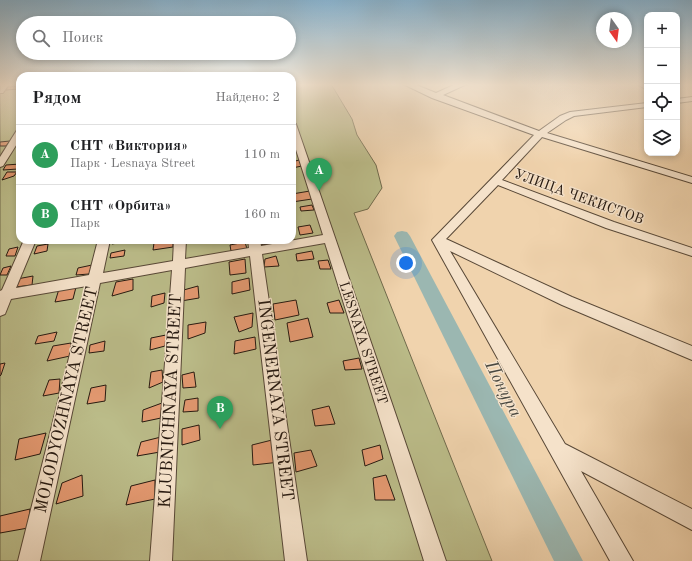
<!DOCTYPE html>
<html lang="ru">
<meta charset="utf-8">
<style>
body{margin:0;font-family:"Old Standard TT",serif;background:#f6f6f6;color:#202124}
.controls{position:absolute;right:12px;top:12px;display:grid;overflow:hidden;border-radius:8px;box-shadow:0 2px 6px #0003}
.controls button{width:36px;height:36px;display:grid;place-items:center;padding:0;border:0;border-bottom:1px solid #e0e0e0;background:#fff;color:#202124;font:20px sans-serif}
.compass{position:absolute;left:596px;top:12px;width:36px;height:36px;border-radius:50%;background:#fff;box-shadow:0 2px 6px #0003;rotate:166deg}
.you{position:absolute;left:406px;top:263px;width:14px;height:14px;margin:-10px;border:3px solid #fff;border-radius:50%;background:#1a73e8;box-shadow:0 0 0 6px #1a73e833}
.badge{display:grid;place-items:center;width:26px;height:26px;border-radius:50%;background:#1a73e8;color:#fff;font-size:13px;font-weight:700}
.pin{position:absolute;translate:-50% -33px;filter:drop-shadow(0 1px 2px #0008)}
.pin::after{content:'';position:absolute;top:21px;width:14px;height:12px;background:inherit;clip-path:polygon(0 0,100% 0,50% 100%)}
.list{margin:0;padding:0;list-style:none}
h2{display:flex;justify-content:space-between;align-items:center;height:52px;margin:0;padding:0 16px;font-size:17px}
h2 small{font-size:13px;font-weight:400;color:#757577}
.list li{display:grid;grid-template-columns:26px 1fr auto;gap:12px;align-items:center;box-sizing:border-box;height:60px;padding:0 16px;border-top:1px solid #e0e0e0}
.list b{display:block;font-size:15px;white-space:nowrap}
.list p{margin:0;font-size:13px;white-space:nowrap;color:#757577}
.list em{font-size:13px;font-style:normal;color:#757577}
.icon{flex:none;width:22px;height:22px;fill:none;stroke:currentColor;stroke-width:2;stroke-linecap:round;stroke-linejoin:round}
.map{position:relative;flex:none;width:692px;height:561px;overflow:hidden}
.search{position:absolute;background:#fff;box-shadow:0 2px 6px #0003;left:16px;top:16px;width:280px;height:44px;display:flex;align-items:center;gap:10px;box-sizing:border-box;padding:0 14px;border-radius:22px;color:#757577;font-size:15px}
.panel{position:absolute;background:#fff;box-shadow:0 2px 6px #0003;left:16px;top:72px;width:280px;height:172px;border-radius:12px}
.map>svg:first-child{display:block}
.green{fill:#bbbc89;stroke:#706a4c}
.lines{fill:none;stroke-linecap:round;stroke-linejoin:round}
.river{fill:#9bb7b1;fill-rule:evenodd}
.building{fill:#e59a72;stroke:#261910}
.minor-casing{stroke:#584837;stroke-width:2}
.minor{fill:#f5e2ca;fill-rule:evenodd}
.labels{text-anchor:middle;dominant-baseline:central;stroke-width:3;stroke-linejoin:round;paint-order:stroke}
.street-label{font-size:14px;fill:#261910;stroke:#f5e2ca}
.near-street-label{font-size:17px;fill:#261910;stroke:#f5e2ca}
.near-water-label{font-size:18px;font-style:italic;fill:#494840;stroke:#f5e2ca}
</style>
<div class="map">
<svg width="692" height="561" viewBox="0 0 692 561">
<rect width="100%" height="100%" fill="#f0d3ad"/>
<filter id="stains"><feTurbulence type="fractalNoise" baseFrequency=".005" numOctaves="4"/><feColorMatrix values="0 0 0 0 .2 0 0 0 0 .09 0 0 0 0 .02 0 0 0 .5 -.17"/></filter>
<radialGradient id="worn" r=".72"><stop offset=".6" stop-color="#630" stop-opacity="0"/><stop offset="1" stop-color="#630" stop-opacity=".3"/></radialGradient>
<path class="green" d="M 0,84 L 20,84 L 20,240 L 292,240 L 292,84 L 331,84 L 352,119 L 357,135 L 376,165 L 382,188 L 368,209 L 354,213 L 492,561 L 0,561 Z"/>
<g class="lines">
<path class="river" d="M 402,231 L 407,232 L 410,236 L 583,561 L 554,561 L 394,236 L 397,232 Z"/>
</g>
<path class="building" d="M 20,86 L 18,89 L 6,90 L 8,87 Z
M 10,141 L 6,146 L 0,146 L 0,142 Z
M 299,160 L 302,166 L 292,168 L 292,162 Z
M 20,164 L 18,169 L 3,170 L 6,165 Z
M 7,172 L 17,172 L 14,176 L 2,180 Z
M 310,191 L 312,199 L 292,202 L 292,194 Z
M 312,205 L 314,210 L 301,211 L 300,207 Z
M 310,225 L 313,233 L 300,235 L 298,227 Z
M 113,240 L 129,240 L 129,241 L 112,244 Z
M 173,240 L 173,247 L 153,250 L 154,243 Z
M 262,240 L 273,240 L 274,243 L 262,245 Z
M 245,242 L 247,249 L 231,251 L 230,245 Z
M 48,244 L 47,251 L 34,254 L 37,246 Z
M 18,247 L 15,256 L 6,256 L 9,249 Z
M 125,250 L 124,256 L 110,258 L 111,253 Z
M 312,251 L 314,259 L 297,261 L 296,254 Z
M 276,256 L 279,266 L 264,267 L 265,259 Z
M 245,259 L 246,273 L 230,275 L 229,262 Z
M 328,260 L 331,269 L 320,269 L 318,261 Z
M 92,265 L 89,274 L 76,275 L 78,268 Z
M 11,266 L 7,275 L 0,275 L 3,268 Z
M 33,276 L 32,285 L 15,287 L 17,279 Z
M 249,278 L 250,290 L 232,294 L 232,282 Z
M 133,279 L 133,290 L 112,296 L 116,282 Z
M 198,286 L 199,298 L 181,301 L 180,291 Z
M 76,287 L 73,299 L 55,302 L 59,289 Z
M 165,293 L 164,303 L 151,307 L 152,296 Z
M 296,300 L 299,315 L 275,320 L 273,304 Z
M 339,300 L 344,313 L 330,313 L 327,303 Z
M 253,313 L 252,327 L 239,332 L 234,317 Z
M 308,318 L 313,337 L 290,342 L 287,323 Z
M 206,322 L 205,333 L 188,339 L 188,325 Z
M 57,332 L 54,341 L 35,344 L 38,336 Z
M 166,335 L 165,346 L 150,350 L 151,338 Z
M 255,337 L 256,349 L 234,354 L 235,341 Z
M 105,341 L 104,351 L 89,353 L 90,345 Z
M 71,343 L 70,356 L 47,361 L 53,346 Z
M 359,358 L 362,369 L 345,370 L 343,361 Z
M 5,363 L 1,375 L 0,376 L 0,364 Z
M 162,370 L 163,382 L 149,388 L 151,372 Z
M 194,372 L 196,387 L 183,388 L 182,375 Z
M 60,379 L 59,393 L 43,396 L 49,380 Z
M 106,385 L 105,401 L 87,404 L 91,388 Z
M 198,398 L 198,411 L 183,412 L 185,400 Z
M 162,403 L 161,418 L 142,422 L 143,410 Z
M 329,406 L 335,424 L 315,426 L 312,410 Z
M 199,425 L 200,440 L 182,445 L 182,429 Z
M 46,433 L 40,454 L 15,460 L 19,439 Z
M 161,437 L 160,452 L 137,456 L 141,442 Z
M 276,439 L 280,462 L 253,465 L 252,445 Z
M 380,445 L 383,459 L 365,466 L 362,450 Z
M 311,450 L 317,466 L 296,472 L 294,453 Z
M 82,475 L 83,496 L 56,504 L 62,483 Z
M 386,475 L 395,500 L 375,500 L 373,478 Z
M 155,480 L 155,499 L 126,505 L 131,486 Z
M 30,509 L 28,528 L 0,533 L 0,516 Z"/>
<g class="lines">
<g class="minor-casing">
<path id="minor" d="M 1,84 L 9,84 L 3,93 L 0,93 Z
M 403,84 L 414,84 L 436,93 L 456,84 L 467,84 L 443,95 L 539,131 L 560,116 L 570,112 L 647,103 L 647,107 L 574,116 L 566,120 L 547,133 L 692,177 L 692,183 L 542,137 L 502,180 L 614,222 L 692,248 L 692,256 L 606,228 L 498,185 L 446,239 L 572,297 L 692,346 L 692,360 L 562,305 L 450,251 L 565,444 L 692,509 L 692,530 L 581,471 L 633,561 L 610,561 L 432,240 L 534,135 L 432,98 Z
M 637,84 L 646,84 L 647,90 Z
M 692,97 L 692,101 L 677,103 L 677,99 Z
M 292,121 L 296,124 L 446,561 L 424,561 L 325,243 L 262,254 L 307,561 L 285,561 L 250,256 L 185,268 L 172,561 L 150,561 L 172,270 L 100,283 L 40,561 L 18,561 L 87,286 L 11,299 L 5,314 L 0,316 L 0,291 L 2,290 L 24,240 L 36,240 L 16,288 L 89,275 L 98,240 L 110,240 L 103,273 L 173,261 L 174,240 L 186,240 L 185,259 L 249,248 L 248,240 L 260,240 L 261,246 L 323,235 L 292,137 Z
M 20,129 L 20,139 L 3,166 L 0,167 L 0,157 L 17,130 Z"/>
</g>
<use href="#minor" class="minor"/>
</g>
<linearGradient id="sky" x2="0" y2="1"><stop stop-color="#89b5d2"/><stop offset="0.52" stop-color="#f8ebda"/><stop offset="1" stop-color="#f8ebda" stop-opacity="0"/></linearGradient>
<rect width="692" height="163" fill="url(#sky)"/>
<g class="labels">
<g class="street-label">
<text transform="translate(579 197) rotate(20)">УЛИЦА ЧЕКИСТОВ</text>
<text transform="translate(363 343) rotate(72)">LESNAYA STREET</text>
</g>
<g class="near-street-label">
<text transform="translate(67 400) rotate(-77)">MOLODYOZHNAYA STREET</text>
<text transform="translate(275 400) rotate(83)">INGENERNAYA STREET</text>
<text transform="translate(171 401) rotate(-87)">KLUBNICHNAYA STREET</text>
</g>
<g class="near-water-label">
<text transform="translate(503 389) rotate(63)">Понура</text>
</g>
</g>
<rect width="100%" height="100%" filter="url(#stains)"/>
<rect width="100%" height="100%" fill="url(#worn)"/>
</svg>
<div class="controls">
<button>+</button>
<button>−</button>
<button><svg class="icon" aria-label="locate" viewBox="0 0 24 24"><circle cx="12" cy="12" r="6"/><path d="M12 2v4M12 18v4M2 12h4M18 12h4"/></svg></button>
<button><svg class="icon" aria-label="layers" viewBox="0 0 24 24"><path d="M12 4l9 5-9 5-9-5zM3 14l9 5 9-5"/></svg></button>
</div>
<svg class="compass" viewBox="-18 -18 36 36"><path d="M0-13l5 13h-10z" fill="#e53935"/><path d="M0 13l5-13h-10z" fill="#757577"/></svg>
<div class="you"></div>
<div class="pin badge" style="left:319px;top:191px;background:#2e9e5b">A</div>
<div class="pin badge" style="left:220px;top:429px;background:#2e9e5b">B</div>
<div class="search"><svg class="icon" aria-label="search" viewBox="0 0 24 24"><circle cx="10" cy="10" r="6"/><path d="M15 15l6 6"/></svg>Поиск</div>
<section class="panel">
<h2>Рядом<small>Найдено: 2</small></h2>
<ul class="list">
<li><span class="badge" style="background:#2e9e5b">A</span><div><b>СНТ «Виктория»</b><p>Парк · Lesnaya Street</p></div><em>110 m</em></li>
<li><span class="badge" style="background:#2e9e5b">B</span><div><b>СНТ «Орбита»</b><p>Парк</p></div><em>160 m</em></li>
</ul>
</section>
</div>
